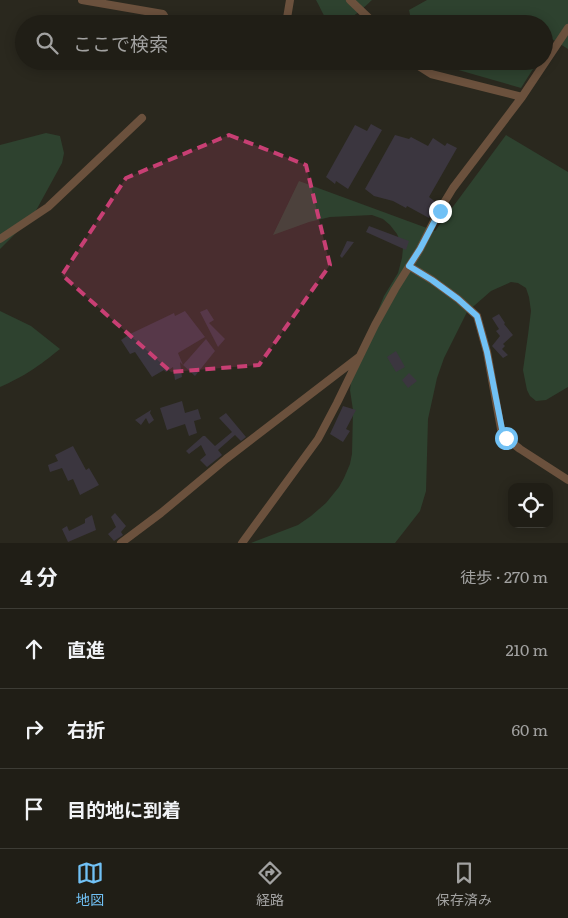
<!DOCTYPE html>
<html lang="ja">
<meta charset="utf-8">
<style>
body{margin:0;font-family:Literata,"Noto Sans JP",serif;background:#2d2b23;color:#f1f3f6}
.controls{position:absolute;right:15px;bottom:15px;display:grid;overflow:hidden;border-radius:10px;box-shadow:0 2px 12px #0003}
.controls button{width:45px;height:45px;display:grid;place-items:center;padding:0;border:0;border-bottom:1px solid #3d3c35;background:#201e16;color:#f1f3f6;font:25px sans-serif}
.stop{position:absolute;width:15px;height:15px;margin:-11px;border:4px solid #71c1f5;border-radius:50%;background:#fff}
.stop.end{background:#71c1f5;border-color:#fff;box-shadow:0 1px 5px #0008}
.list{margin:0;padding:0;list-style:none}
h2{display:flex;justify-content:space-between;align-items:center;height:65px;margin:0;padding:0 20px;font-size:21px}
h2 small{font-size:16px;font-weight:400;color:#a2a2a1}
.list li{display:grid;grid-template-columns:32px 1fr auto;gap:15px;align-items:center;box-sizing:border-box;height:80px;padding:0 20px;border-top:1px solid #3d3c35}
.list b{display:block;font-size:19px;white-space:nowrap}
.list em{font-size:16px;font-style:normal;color:#a2a2a1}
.icon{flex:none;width:28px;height:28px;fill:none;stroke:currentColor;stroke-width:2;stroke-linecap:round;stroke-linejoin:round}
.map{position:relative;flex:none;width:568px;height:543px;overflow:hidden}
.search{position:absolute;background:#201e16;box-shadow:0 2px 12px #0003;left:15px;right:15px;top:15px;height:55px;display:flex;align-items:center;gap:12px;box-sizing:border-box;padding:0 18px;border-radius:28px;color:#a2a2a1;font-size:19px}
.sheet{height:305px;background:#201e16}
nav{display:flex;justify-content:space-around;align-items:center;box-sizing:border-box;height:70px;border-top:1px solid #3d3c35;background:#201e16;font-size:14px;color:#a2a2a1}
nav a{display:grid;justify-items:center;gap:2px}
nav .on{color:#71c1f5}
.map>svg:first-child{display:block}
.green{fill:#2e422f}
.building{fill:#3b363f}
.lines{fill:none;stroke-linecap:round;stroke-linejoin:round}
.minor{stroke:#6b513d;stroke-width:8}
.route{stroke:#71c1f5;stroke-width:6}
.marked{fill:#c83f74;fill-opacity:0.2;stroke:#c83f74;stroke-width:4;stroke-dasharray:10 6;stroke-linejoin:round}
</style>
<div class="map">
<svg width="568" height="543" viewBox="0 0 568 543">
<rect width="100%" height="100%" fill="#2a281e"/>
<path class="green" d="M 316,0 L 372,0 C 363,8 340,32 328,21 C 324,17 319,5 316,0 Z
M 427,0 L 568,0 L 568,49 L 552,39 L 544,51 L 544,24 L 412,24 L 409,10 Z
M 427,61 L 538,61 L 521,88 Z
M 46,133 L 60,136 L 64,153 L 62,163 L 33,216 L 0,249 L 0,145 Z
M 506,135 L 568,172 L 568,387 L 546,400 L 536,401 L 530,396 L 527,390 L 523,370 L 528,335 L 531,311 L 529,297 L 526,288 L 518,283 L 511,282 L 491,291 L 467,312 L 444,358 L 437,378 L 428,419 L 426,491 L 420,511 L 395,543 L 251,543 L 298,525 L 311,516 L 326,503 L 339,487 L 344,478 L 350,464 L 352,454 L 353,410 L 350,390 L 352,375 L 384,296 L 398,273 L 402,258 L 403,248 L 397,234 L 390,225 L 383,219 L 372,215 L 330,217 L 309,222 L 273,235 L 299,181 L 435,231 Z
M 0,311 L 31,326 L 60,349 C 39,366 25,376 0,387 Z"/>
<path class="building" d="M 371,124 L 382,130 L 348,189 L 336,181 L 335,184 L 326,177 L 355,125 L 367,131 Z
M 395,135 L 409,139 L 411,137 L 428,146 L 433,138 L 445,146 L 447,143 L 457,148 L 429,197 L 437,203 L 429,218 L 407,206 L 406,208 L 393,201 L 374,196 L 365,189 Z
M 369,226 L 409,241 L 406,250 L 366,232 Z
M 347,241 L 354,242 L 342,258 L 340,256 Z
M 207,309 L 214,320 L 209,323 L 225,339 L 218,347 L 200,312 Z
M 185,311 L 205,337 L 178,353 L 183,365 L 180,362 L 182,377 L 175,380 L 173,367 L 166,372 L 164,370 L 152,377 L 135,352 L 130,354 L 121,340 L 130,334 L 174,313 L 175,316 Z
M 499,314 L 505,323 L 504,324 L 513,335 L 503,344 L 505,346 L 502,349 L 508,355 L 503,358 L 492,346 L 500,336 L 496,331 L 499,329 L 492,318 Z
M 206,339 L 215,351 L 195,376 L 183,365 Z
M 396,351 L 405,367 L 396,372 L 387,357 Z
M 409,373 L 417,381 L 408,388 L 402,380 Z
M 182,401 L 185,413 L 198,409 L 201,419 L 194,421 L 197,433 L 189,436 L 185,424 L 167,430 L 160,408 Z
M 343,406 L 356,410 L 346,429 L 350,431 L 343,442 L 330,434 Z
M 151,410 L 150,413 L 154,420 L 149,424 L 146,418 L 141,425 L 135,420 Z
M 226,413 L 246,437 L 241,441 L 235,435 L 218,450 L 222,455 L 207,467 L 200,460 L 206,455 L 201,445 L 189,454 L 186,451 L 203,436 L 205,436 L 215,446 L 232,432 L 219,418 Z
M 73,446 L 86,470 L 89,468 L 99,485 L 80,495 L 73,479 L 68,481 L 62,468 L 50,472 L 48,465 L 58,461 L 55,455 Z
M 115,513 L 126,526 L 121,532 L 123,535 L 114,541 L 108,534 L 116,527 L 111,517 Z
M 92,515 L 96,530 L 68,542 L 62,529 L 67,526 L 69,531 L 85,523 L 85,519 Z"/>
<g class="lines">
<path class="minor" d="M 82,0 L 163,14 L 169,24
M 350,0 L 375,24
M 286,24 L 290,0
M 414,61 L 420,67 L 431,74 L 522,97
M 0,239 L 48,207 L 142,118
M 409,266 L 432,280 L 458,299 L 477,316 L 487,352 L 501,429 L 506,438 L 520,449 L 568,480
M 121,543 L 161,513 L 226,459 L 359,357
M 242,543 L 318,439 L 337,403 L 375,325 L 395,289 L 420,249 L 439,211 L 453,188 L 522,97 L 568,28"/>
</g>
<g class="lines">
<path class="route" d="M 440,211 L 420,249 L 409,266 L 432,280 L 458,299 L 477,316 L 487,352 L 502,429 L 506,438"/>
</g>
<path class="marked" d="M 229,135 L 306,165 L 330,265 L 259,365 L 171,372 L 62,275 L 126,178 Z"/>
</svg>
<div class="controls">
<button><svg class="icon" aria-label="locate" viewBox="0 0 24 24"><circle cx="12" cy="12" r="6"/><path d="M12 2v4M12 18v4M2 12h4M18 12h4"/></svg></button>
</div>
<div class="stop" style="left:506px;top:438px"></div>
<div class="stop end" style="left:440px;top:211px"></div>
<div class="search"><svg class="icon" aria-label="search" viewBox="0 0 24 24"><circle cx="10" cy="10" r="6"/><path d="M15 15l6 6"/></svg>ここで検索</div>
</div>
<section class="sheet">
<h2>4 分<small>徒歩 · 270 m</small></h2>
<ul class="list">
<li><svg class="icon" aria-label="ahead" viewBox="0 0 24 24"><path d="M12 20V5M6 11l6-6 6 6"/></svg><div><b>直進</b></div><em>210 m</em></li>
<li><svg class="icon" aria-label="right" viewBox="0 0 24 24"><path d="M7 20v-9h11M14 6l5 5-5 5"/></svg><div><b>右折</b></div><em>60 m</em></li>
<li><svg class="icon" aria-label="arrive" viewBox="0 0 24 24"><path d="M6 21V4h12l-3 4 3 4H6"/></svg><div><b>目的地に到着</b></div></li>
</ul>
</section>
<nav>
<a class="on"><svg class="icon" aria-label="map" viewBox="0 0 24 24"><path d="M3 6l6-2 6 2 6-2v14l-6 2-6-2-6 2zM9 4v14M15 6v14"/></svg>地図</a>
<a><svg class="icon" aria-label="directions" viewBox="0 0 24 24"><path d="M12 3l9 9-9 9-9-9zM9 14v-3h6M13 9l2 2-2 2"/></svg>経路</a>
<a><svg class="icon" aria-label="saved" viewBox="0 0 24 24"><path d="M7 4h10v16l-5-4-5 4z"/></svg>保存済み</a>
</nav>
